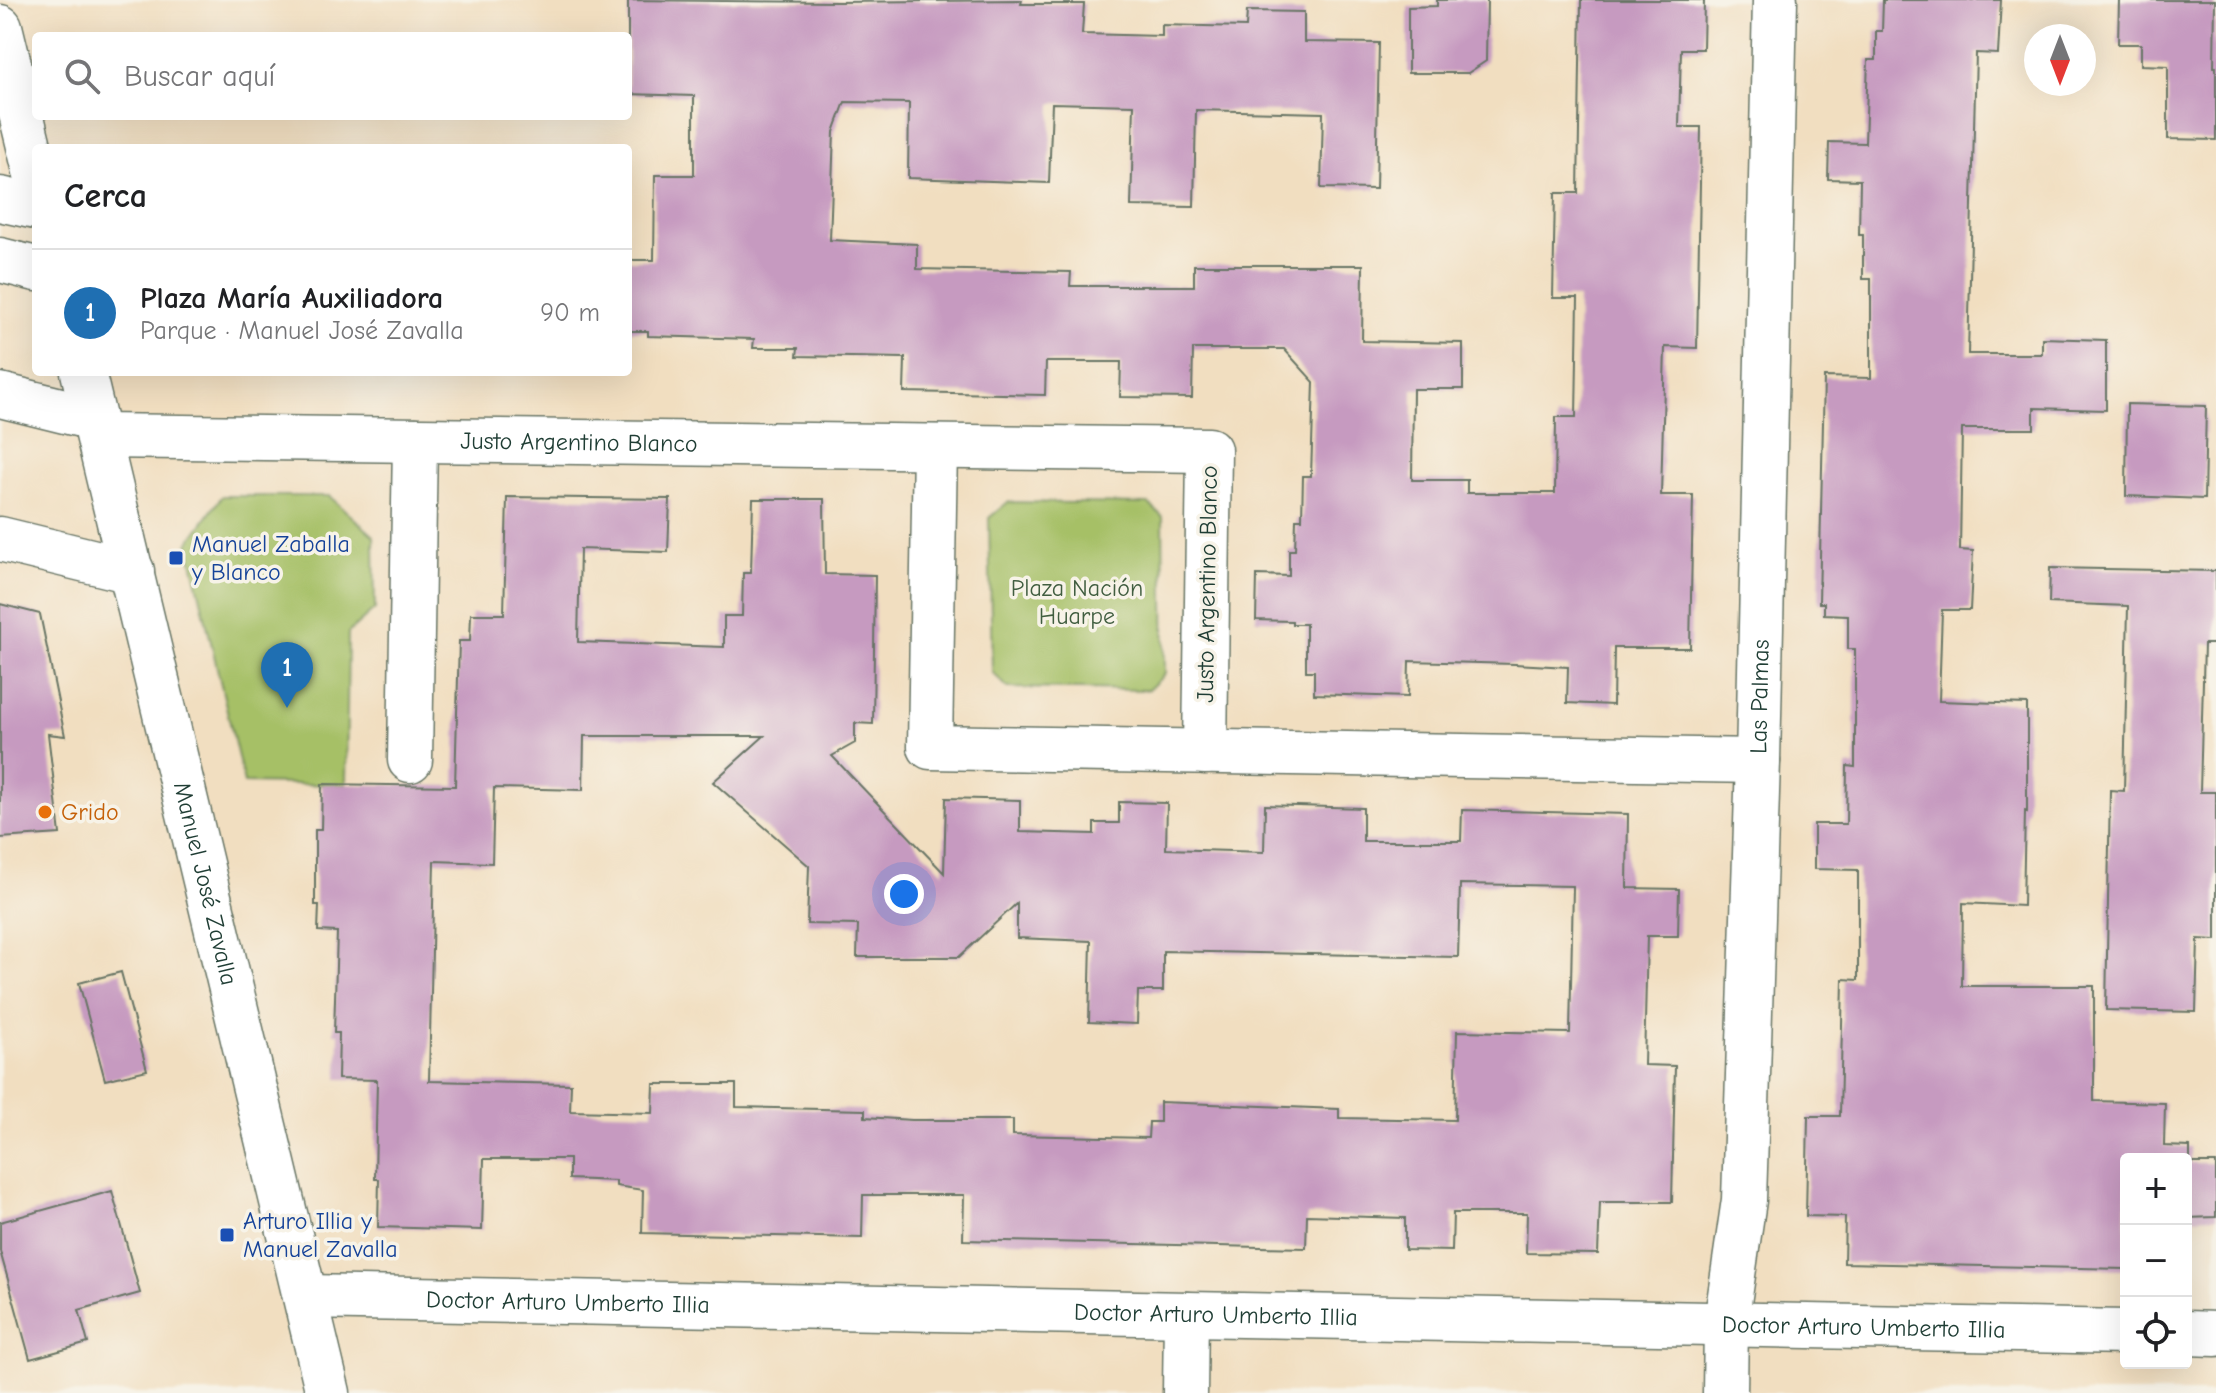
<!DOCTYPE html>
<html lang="es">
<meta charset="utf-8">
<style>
body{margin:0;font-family:"Comic Neue",sans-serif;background:#f6f6f6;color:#202124}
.controls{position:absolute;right:24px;bottom:24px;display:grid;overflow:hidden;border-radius:8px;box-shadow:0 8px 32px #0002}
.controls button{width:72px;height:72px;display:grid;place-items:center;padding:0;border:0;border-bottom:2px solid #e0e0e0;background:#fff;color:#202124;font:40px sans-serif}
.compass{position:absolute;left:2024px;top:24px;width:72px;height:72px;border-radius:50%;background:#fff;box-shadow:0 8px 32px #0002;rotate:180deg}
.you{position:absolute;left:904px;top:894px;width:28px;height:28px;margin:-20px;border:6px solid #fff;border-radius:50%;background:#1a73e8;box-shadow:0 0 0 12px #1a73e833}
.badge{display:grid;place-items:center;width:52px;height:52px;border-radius:50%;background:#1f6fb2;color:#fff;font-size:26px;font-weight:700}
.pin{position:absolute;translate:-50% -66px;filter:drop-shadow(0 2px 4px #0008)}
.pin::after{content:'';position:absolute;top:42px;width:28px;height:24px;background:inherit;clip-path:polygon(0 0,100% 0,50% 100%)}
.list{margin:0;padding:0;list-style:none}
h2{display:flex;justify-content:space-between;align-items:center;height:104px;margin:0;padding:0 32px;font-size:34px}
h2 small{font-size:26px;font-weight:400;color:#757577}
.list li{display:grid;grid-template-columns:52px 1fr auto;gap:24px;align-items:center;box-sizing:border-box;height:128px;padding:0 32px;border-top:2px solid #e0e0e0}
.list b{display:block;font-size:30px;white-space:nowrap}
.list p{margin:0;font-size:26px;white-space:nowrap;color:#757577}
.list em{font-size:26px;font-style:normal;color:#757577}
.icon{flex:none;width:44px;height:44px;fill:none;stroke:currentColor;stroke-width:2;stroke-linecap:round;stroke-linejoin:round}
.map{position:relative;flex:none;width:2216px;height:1393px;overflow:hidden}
.search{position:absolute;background:#fff;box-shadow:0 8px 32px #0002;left:32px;top:32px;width:600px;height:88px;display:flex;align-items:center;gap:20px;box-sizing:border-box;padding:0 28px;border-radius:8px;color:#757577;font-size:30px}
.panel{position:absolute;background:#fff;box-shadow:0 8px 32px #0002;left:32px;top:144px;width:600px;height:232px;border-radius:8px}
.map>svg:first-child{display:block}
.green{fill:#a6c066;stroke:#627e4d;stroke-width:2}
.building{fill:#c69ac0;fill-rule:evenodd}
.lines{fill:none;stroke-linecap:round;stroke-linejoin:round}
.minor-casing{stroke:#687565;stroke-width:47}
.minor{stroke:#fff;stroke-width:44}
.transit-dot{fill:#1a4fb4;stroke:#f7f3e8;stroke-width:3}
.food-dot{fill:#e8710a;stroke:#f7f3e8;stroke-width:3}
.labels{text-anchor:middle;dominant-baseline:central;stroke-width:7;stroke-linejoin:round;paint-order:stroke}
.street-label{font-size:24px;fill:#1f3d34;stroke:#f7f3e8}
.transit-label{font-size:24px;fill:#164399;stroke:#f7f3e8;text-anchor:start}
.park-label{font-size:24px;fill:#415e40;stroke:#f7f3e8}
.food-label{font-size:24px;fill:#c56008;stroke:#f7f3e8;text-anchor:start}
</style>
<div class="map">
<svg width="2216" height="1393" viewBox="0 0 2216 1393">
<rect width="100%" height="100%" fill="#f7f3e8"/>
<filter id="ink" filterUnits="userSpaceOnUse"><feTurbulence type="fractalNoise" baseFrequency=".0125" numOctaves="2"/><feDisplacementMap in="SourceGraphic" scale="16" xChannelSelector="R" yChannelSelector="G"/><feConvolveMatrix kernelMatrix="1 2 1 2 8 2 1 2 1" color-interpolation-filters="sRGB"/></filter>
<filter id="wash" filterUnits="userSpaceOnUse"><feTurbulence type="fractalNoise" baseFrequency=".006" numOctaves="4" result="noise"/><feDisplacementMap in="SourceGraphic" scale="32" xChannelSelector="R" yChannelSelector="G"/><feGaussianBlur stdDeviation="1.8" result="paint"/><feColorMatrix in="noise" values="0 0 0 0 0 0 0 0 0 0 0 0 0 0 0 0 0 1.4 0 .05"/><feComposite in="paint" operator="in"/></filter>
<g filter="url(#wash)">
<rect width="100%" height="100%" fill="#f1dec0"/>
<path class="green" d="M 222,496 L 329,496 L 374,536 L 375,609 L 348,633 L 346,785 L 244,783 L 188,544 Z
M 1008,502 L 1149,504 L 1163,517 L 1165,674 L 1148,690 L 1008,688 L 992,672 L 989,518 Z"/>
<g id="blocks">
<path class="building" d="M 628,0 L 838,2 L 1022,0 L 1021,4 L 1084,4 L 1082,34 L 1162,36 L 1162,25 L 1246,27 L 1247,11 L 1304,12 L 1304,42 L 1379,43 L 1376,189 L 1321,188 L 1323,113 L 1196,110 L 1194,207 L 1131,206 L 1134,105 L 1052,103 L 1049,183 L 908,178 L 909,103 L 845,102 L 834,132 L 830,240 L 917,244 L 917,269 L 1071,272 L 1070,286 L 1194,286 L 1194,265 L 1363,265 L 1362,341 L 1463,343 L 1463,389 L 1413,389 L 1412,480 L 1467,480 L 1467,493 L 1555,493 L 1556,417 L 1576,417 L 1578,298 L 1553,298 L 1555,193 L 1578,193 L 1581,0 L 1704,0 L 1703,49 L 1681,49 L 1679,127 L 1701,127 L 1697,348 L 1665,347 L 1661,495 L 1693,495 L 1690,648 L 1614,648 L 1613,705 L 1567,703 L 1568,667 L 1515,664 L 1409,661 L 1408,697 L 1314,694 L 1314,671 L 1306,671 L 1306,624 L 1292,624 L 1292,621 L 1256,620 L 1257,575 L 1289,576 L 1289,550 L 1295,550 L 1296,519 L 1302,519 L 1303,476 L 1311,476 L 1314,382 L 1284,349 L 1193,349 L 1192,398 L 1120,397 L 1121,362 L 1046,362 L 1045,395 L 904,392 L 905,358 L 797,356 L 798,348 L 753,348 L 754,339 L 648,336 L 648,331 L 628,331 L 628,260 L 654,260 L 655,175 L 694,175 L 694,96 L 628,94 Z
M 1437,0 L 1487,0 L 1486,61 L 1468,73 L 1408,73 L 1408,7 L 1437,6 Z
M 1883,0 L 2001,0 L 1998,54 L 1976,53 L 1968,354 L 2042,354 L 2042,338 L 2106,340 L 2106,410 L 2034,408 L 2034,429 L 1962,429 L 1960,550 L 1973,551 L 1970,610 L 1942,610 L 1939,701 L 2027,704 L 2027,812 L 2025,811 L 2023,906 L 1963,903 L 1962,986 L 2094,986 L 2094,1101 L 2165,1103 L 2164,1146 L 2190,1147 L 2190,1163 L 2216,1163 L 2216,1217 L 2186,1218 L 2186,1159 L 2126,1159 L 2126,1269 L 1844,1263 L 1845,1217 L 1806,1216 L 1808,1116 L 1840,1116 L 1843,979 L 1858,980 L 1858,870 L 1814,869 L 1814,824 L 1846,824 L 1847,766 L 1855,767 L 1855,649 L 1848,649 L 1848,615 L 1824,614 L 1824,603 L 1819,603 L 1824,377 L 1871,378 L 1871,279 L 1863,279 L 1863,235 L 1859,235 L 1860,180 L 1828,179 L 1829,142 L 1865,143 L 1868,60 L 1876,60 L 1876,31 L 1882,31 Z
M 2119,0 L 2215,0 L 2214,67 L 2216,67 L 2216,140 L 2168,139 L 2168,66 L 2141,65 L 2141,44 L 2118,44 Z
M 2127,404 L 2206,406 L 2204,499 L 2126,496 Z
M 507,497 L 670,499 L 668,552 L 580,549 L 578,642 L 724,647 L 724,616 L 742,616 L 743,573 L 751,573 L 753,499 L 824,499 L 825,574 L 875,575 L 873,724 L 855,723 L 855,743 L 832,756 L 944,873 L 946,798 L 1020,800 L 1020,832 L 1094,834 L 1094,823 L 1119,823 L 1119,802 L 1167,803 L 1166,849 L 1264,852 L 1265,805 L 1363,808 L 1363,841 L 1461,841 L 1462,810 L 1628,814 L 1627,888 L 1679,889 L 1678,936 L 1647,936 L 1644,1065 L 1675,1066 L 1672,1202 L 1600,1202 L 1598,1254 L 1526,1253 L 1527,1213 L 1453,1213 L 1452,1251 L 1405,1250 L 1405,1218 L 1307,1215 L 1306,1248 L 963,1240 L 964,1195 L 863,1195 L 862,1238 L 642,1233 L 643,1190 L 616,1186 L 616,1181 L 569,1179 L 569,1159 L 484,1159 L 482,1230 L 378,1227 L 379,1179 L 375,1179 L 377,1080 L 338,1079 L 339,1033 L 334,1033 L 337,932 L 318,931 L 319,905 L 315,905 L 315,830 L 321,830 L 322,784 L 455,786 L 459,641 L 470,641 L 471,614 L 504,614 ZM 584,736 L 764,736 L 713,782 L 809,866 L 807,924 L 858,925 L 857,957 L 959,957 L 1017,903 L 1017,938 L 1091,941 L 1089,1022 L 1137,1024 L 1138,991 L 1163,991 L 1163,951 L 1458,957 L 1460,884 L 1573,886 L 1570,1033 L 1457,1031 L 1455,1120 L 1339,1118 L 1339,1109 L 1160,1102 L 1160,1122 L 1149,1122 L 1148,1138 L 1013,1135 L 1013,1120 L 912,1120 L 865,1117 L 865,1110 L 736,1107 L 736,1084 L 654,1084 L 653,1113 L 570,1111 L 571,1084 L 429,1081 L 434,861 L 492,863 L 494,788 L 583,790 Z
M 2050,568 L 2216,571 L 2216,644 L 2204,644 L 2200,792 L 2216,792 L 2216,940 L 2198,939 L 2196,1012 L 2106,1010 L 2110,790 L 2124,791 L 2128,606 L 2049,603 Z
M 0,604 L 40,614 L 65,736 L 48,734 L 60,834 L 0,838 Z
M 121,972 L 147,1070 L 105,1080 L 79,983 Z
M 112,1191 L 140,1293 L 79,1310 L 88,1343 L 30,1359 L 0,1251 L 0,1222 Z"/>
</g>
</g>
<g filter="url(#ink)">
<use href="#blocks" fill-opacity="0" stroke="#687565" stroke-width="2"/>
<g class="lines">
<g class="minor-casing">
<g id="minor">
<path d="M 0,27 L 36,175"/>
<path d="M 0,199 L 36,207"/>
<path d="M 0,260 L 36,269"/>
<path id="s1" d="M 83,372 L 328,1393"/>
<path d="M 0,395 L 93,418"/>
<path id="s2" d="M 99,436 L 1209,450 L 1205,752"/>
<path d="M 935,447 L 930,747 L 1758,761"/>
<path d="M 0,539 L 132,571"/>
<path d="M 410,760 L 415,440"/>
<path id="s3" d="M 306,1297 L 2126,1332"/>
<path d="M 2186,1333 L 2216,1334"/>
<path d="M 1185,1393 L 1186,1314"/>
<path id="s4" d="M 1725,1393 L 1726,1323 L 1744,1200 L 1758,761 L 1775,0"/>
</g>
</g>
<use href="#minor" class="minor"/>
</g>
</g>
<g class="transit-dot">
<rect x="168" y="550" width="16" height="16" rx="4"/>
<rect x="219" y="1227" width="16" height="16" rx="4"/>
</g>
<circle class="food-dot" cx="45" cy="812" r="8"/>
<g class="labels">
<g class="street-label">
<text stroke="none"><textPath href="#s2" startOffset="480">Justo Argentino Blanco</textPath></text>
<text transform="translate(1207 584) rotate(-89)">Justo Argentino Blanco</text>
<text stroke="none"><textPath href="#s4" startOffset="698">Las Palmas</textPath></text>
<text stroke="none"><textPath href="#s1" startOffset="526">Manuel José Zavalla</textPath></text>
<text stroke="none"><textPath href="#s3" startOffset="262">Doctor Arturo Umberto Illia</textPath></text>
<text stroke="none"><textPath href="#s3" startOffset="910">Doctor Arturo Umberto Illia</textPath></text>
<text stroke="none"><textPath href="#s3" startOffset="1558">Doctor Arturo Umberto Illia</textPath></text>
</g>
<g class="transit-label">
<text x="192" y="544">Manuel Zaballa<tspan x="192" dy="28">y Blanco</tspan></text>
<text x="243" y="1221">Arturo Illia y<tspan x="243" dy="28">Manuel Zavalla</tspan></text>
</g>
<g class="park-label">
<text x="1077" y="588">Plaza Nación<tspan x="1077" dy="28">Huarpe</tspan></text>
</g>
<g class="food-label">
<text x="61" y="812">Grido</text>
</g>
</g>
</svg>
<div class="controls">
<button>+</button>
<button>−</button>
<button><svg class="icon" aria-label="locate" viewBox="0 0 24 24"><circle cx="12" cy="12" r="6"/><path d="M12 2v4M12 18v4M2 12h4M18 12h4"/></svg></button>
</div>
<svg class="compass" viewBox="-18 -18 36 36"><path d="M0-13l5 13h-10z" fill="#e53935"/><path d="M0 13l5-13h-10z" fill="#757577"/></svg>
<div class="you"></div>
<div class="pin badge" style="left:287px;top:708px">1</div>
<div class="search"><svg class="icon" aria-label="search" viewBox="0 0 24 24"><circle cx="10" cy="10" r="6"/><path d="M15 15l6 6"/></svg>Buscar aquí</div>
<section class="panel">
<h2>Cerca<small></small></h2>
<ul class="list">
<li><span class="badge">1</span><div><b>Plaza María Auxiliadora</b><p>Parque · Manuel José Zavalla</p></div><em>90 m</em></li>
</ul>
</section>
</div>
